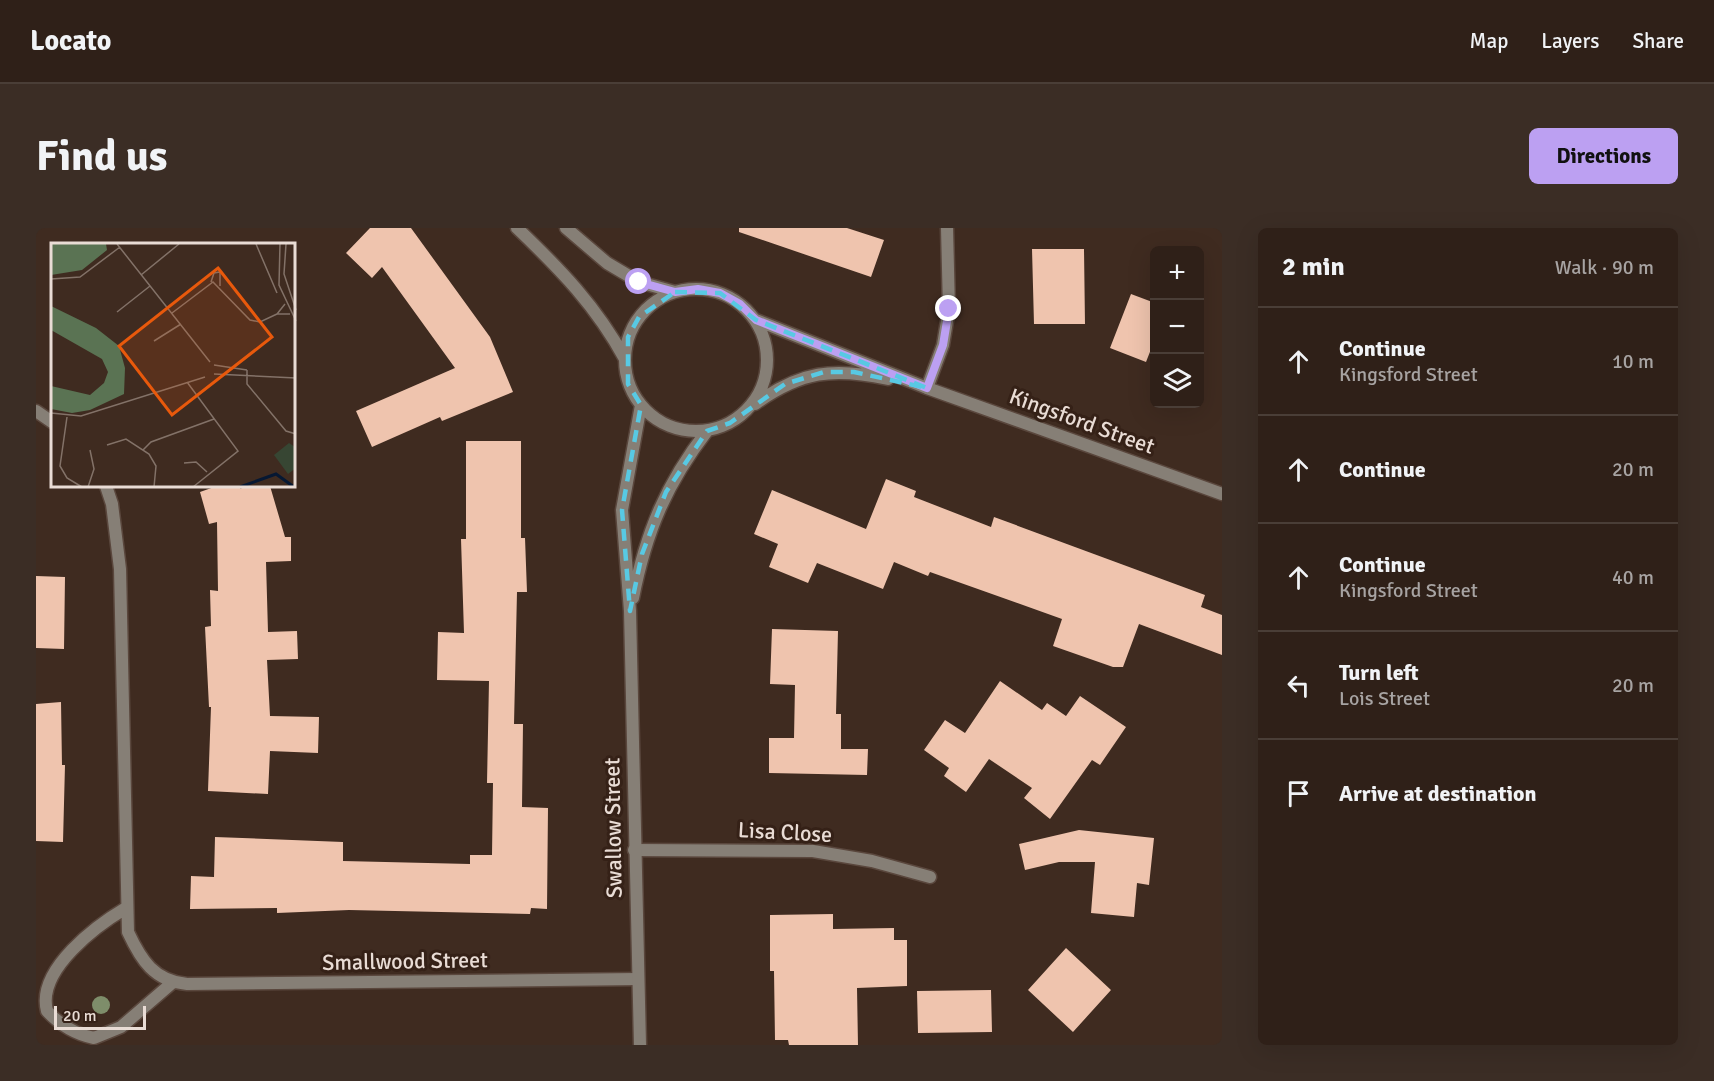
<!DOCTYPE html>
<meta charset="utf-8">
<style>
body{margin:0;font-family:Signika,sans-serif;background:#3b2d25;color:#f1f3f6}
.controls{position:absolute;right:18px;top:18px;display:grid;overflow:hidden;border-radius:9px;box-shadow:0 6px 24px #0002}
.controls button{width:54px;height:54px;display:grid;place-items:center;padding:0;border:0;border-bottom:2px solid #4a3e37;background:#2f2018;color:#f1f3f6;font:30px sans-serif}
.scale{position:absolute;left:18px;bottom:15px;width:92px;box-sizing:border-box;padding-left:6px;border:3px solid #e9dcd5;border-top:0;font-size:16px;line-height:21px;white-space:nowrap;color:#e9dcd5;-webkit-text-stroke:4px #352117;paint-order:stroke}
.stop{position:absolute;width:18px;height:18px;margin:-14px;border:4px solid #bca0f2;border-radius:50%;background:#fff}
.stop.end{background:#bca0f2;border-color:#fff;box-shadow:0 2px 6px #0008}
.list{margin:0;padding:0;list-style:none}
h2{display:flex;justify-content:space-between;align-items:center;height:78px;margin:0;padding:0 24px;font-size:26px}
h2 small{font-size:20px;font-weight:400;color:#a7a3a2}
.list li{display:grid;grid-template-columns:39px 1fr auto;gap:18px;align-items:center;box-sizing:border-box;height:108px;padding:0 24px;border-top:2px solid #4a3e37}
.list b{display:block;font-size:22px;white-space:nowrap}
.list p{margin:0;font-size:20px;white-space:nowrap;color:#a7a3a2}
.list em{font-size:20px;font-style:normal;color:#a7a3a2}
.icon{flex:none;width:33px;height:33px;fill:none;stroke:currentColor;stroke-width:2;stroke-linecap:round;stroke-linejoin:round}
.map{position:relative;flex:none;width:1186px;height:817px;overflow:hidden;border-radius:9px}
header{display:flex;align-items:center;gap:36px;box-sizing:border-box;height:84px;padding:0 30px;background:#2f2018;border-bottom:2px solid #4a3e37}
header strong{font-size:28px}
nav{display:flex;gap:33px;margin-inline-start:auto;font-size:21px}
.intro{display:flex;align-items:center;justify-content:space-between;box-sizing:border-box;height:144px;padding:0 36px}
h1{margin:0;font-size:42px}
.button{padding:15px 27px;border-radius:9px;background:#bca0f2;color:#111;font-size:21px;font-weight:700}
main{display:flex;gap:36px;padding:0 36px}
aside{flex:1;background:#2f2018;border-radius:9px;box-shadow:0 6px 24px #0002}
.map>svg:first-child{display:block}
.building{fill:#efc4ae}
.lines{fill:none;stroke-linecap:round;stroke-linejoin:round}
.minor-casing{stroke:#5a473d;stroke-width:15}
.tertiary-casing{stroke:#5a473d;stroke-width:15}
.minor{stroke:#867f76;stroke-width:12}
.tertiary{stroke:#867f76;stroke-width:12}
.tree{fill:#7e8d6a}
.route{stroke:#bca0f2;stroke-width:8}
.marked{fill:none;stroke:#58c9e3;stroke-width:4.5;stroke-dasharray:12 8;stroke-linejoin:round}
.labels{text-anchor:middle;dominant-baseline:central;stroke-width:6;stroke-linejoin:round;paint-order:stroke}
.street-label{font-size:22px;fill:#e9dcd5;stroke:#352117}
.inset-river{fill:none;stroke:#061833;stroke-width:3}
.inset-road{fill:none;stroke:#837268;stroke-width:1.5}
.view{fill:#e8590c;fill-opacity:0.15;stroke:#e8590c;stroke-width:3}
.inset-edge{fill:none;stroke:#e9dcd5;stroke-width:3}
</style>
<header>
<strong>Locato</strong>
<nav><a>Map</a><a>Layers</a><a>Share</a></nav>
</header>
<div class="intro"><h1>Find us</h1><a class="button">Directions</a></div>
<main>
<div class="map">
<svg width="1186" height="817" viewBox="0 0 1186 817">
<rect width="100%" height="100%" fill="#3f2b20"/>
<path class="building" d="M 334,0 L 375,0 L 454,109 L 477,164 L 406,193 L 404,189 L 336,219 L 320,183 L 419,140 L 346,39 L 336,50 L 310,25 Z
M 703,0 L 811,0 L 848,12 L 835,49 L 703,4 Z
M 996,21 L 1048,21 L 1049,96 L 998,96 Z
M 1095,66 L 1119,75 L 1119,111 L 1110,134 L 1074,120 Z
M 430,213 L 485,213 L 485,310 L 489,310 L 491,364 L 481,364 L 478,496 L 487,496 L 486,579 L 512,580 L 511,681 L 495,680 L 494,686 L 313,682 L 241,685 L 241,680 L 154,681 L 155,648 L 178,649 L 179,609 L 307,614 L 307,633 L 434,636 L 434,627 L 456,627 L 457,555 L 451,555 L 453,453 L 401,452 L 402,404 L 428,405 L 425,311 L 430,311 Z
M 850,251 L 880,263 L 878,269 L 955,299 L 958,289 L 1169,367 L 1165,379 L 1186,387 L 1186,427 L 1103,396 L 1087,439 L 1077,439 L 1017,418 L 1026,391 L 894,344 L 892,348 L 858,334 L 847,361 L 781,335 L 772,355 L 733,339 L 742,316 L 718,306 L 736,262 L 830,301 Z
M 181,258 L 234,258 L 249,309 L 255,309 L 255,333 L 230,334 L 232,404 L 261,403 L 262,431 L 231,432 L 234,488 L 283,489 L 282,525 L 234,523 L 232,566 L 172,563 L 175,479 L 173,479 L 169,399 L 175,398 L 174,362 L 182,363 L 181,294 L 173,296 L 164,264 Z
M 0,348 L 29,349 L 28,421 L 0,420 Z
M 736,401 L 802,403 L 800,486 L 805,486 L 805,521 L 832,521 L 831,547 L 733,545 L 733,510 L 758,510 L 759,457 L 734,456 Z
M 964,453 L 1006,482 L 1011,475 L 1030,488 L 1044,468 L 1090,499 L 1064,537 L 1056,532 L 1014,591 L 988,570 L 996,560 L 953,531 L 930,564 L 908,548 L 913,540 L 888,522 L 909,492 L 929,505 Z
M 25,474 L 26,537 L 29,537 L 27,614 L 0,613 L 0,476 Z
M 1043,602 L 1118,610 L 1113,657 L 1101,655 L 1098,689 L 1055,685 L 1059,634 L 1023,634 L 989,642 L 983,616 Z
M 797,686 L 797,701 L 858,700 L 858,712 L 871,712 L 871,758 L 821,760 L 822,817 L 753,817 L 752,812 L 739,812 L 738,743 L 734,743 L 734,687 Z
M 1030,720 L 1075,762 L 1037,804 L 992,762 Z
M 955,762 L 956,804 L 882,805 L 881,763 Z"/>
<g class="lines">
<g class="minor-casing">
<path id="minor" d="M 891,160 L 907,117 L 913,81 L 911,0
M 0,183 L 16,194
M 70,258 L 76,276 L 84,341 L 92,704 C 105,732 118,753 151,756 L 602,751
M 598,622 L 777,623 L 836,633 L 894,649
M 90,680 C 63,696 0,741 11,783 C 24,797 38,806 58,810 L 85,799 L 136,755"/>
</g>
<g class="tertiary-casing">
<path id="tertiary" d="M 481,0 C 525,42 560,78 589,131
M 530,0 L 571,35 L 603,54 L 639,64
M589 132a71 71 0 1 1 142 0a71 71 0 1 1-142 0Z
M 720,92 L 891,160 L 1186,266
M 719,176 C 765,143 797,139 852,151
M 597,370 C 610,304 630,256 671,203
M 604,817 L 594,383 L 586,282 L 605,177"/>
</g>
<use href="#minor" class="minor"/>
<use href="#tertiary" class="tertiary"/>
</g>
<circle class="tree" cx="65" cy="777" r="9"/>
<g class="lines">
<path class="route" d="M 603,54 L 639,64 L 662,61 L 684,65 L 704,76 L 720,92 L 891,160 L 907,117 L 913,81"/>
</g>
<path class="marked" d="M 639,64 L 684,65 L 720,92 L 891,160 L 818,144 L 788,144 L 749,156 L 694,195 L 671,203 L 630,264 L 606,326 L 594,383 L 586,282 L 605,177 L 592,156 L 592,109 L 603,89 Z"/>
<g class="labels">
<g class="street-label">
<text transform="translate(1046 193) rotate(20)">Kingsford Street</text>
<text transform="translate(577 600) rotate(-91)">Swallow Street</text>
<text transform="translate(749 604) rotate(3)">Lisa Close</text>
<text transform="translate(369 733) rotate(-1)">Smallwood Street</text>
</g>
</g>
<g transform="translate(15 15)">
<rect width="244" height="244" fill="#3f2b20"/>
<path d="M 238,200 L 244,204 L 245,225 L 237,231 L 223,212 Z" fill="#374633"/>
<path d="M 0,1 L 55,1 L 56,7 L 31,27 L 0,32 ZM 0,63 L 45,85 L 68,103 L 74,125 L 73,151 L 39,167 L 21,170 L 0,166 L 0,143 L 39,152 L 53,140 L 57,129 L 51,116 L 0,87 Z" fill="#5a7353"/>
<path class="inset-river" d="M 189,244 L 225,231 L 243,244"/>
<path class="inset-road" d="M 66,1 L 159,119M 205,1 L 226,50M 229,1 L 228,42 L 245,78M 235,1 L 233,31 L 245,67M 90,32 L 128,1M 0,36 L 29,34 L 69,4M 160,39 L 163,30 L 169,29 L 169,43M 234,61 L 226,71 L 239,71M 66,69 L 99,43M 121,70 L 162,39 L 199,77 L 209,79 L 226,71M 103,98 L 130,81M 163,122 L 196,127M 196,127 L 196,141 L 235,188 L 245,191M 163,131 L 245,135M 136,139 L 187,208 L 142,244M 0,170 L 30,173 L 154,134M 16,174 L 9,223 L 16,235 L 31,244M 56,202 L 75,196 L 98,211 L 105,223 L 103,244M 92,207 L 100,199 L 163,176M 133,220 L 145,219 L 156,229M 37,244 L 43,226 L 39,207"/>
<path class="view" d="M 167,25 L 221,94 L 121,172 L 68,103 Z"/>
<rect width="244" height="244" class="inset-edge"/>
</g>
</svg>
<div class="controls">
<button>+</button>
<button>−</button>
<button><svg class="icon" aria-label="layers" viewBox="0 0 24 24"><path d="M12 4l9 5-9 5-9-5zM3 14l9 5 9-5"/></svg></button>
</div>
<div class="scale">20 m</div>
<div class="stop" style="left:603px;top:54px"></div>
<div class="stop end" style="left:913px;top:81px"></div>
</div>
<aside>
<h2>2 min<small>Walk · 90 m</small></h2>
<ul class="list">
<li><svg class="icon" aria-label="ahead" viewBox="0 0 24 24"><path d="M12 20V5M6 11l6-6 6 6"/></svg><div><b>Continue</b><p>Kingsford Street</p></div><em>10 m</em></li>
<li><svg class="icon" aria-label="ahead" viewBox="0 0 24 24"><path d="M12 20V5M6 11l6-6 6 6"/></svg><div><b>Continue</b></div><em>20 m</em></li>
<li><svg class="icon" aria-label="ahead" viewBox="0 0 24 24"><path d="M12 20V5M6 11l6-6 6 6"/></svg><div><b>Continue</b><p>Kingsford Street</p></div><em>40 m</em></li>
<li><svg class="icon" aria-label="left" viewBox="0 0 24 24"><path d="M17 20v-9H6M10 6l-5 5 5 5"/></svg><div><b>Turn left</b><p>Lois Street</p></div><em>20 m</em></li>
<li><svg class="icon" aria-label="arrive" viewBox="0 0 24 24"><path d="M6 21V4h12l-3 4 3 4H6"/></svg><div><b>Arrive at destination</b></div></li>
</ul>
</aside>
</main>
